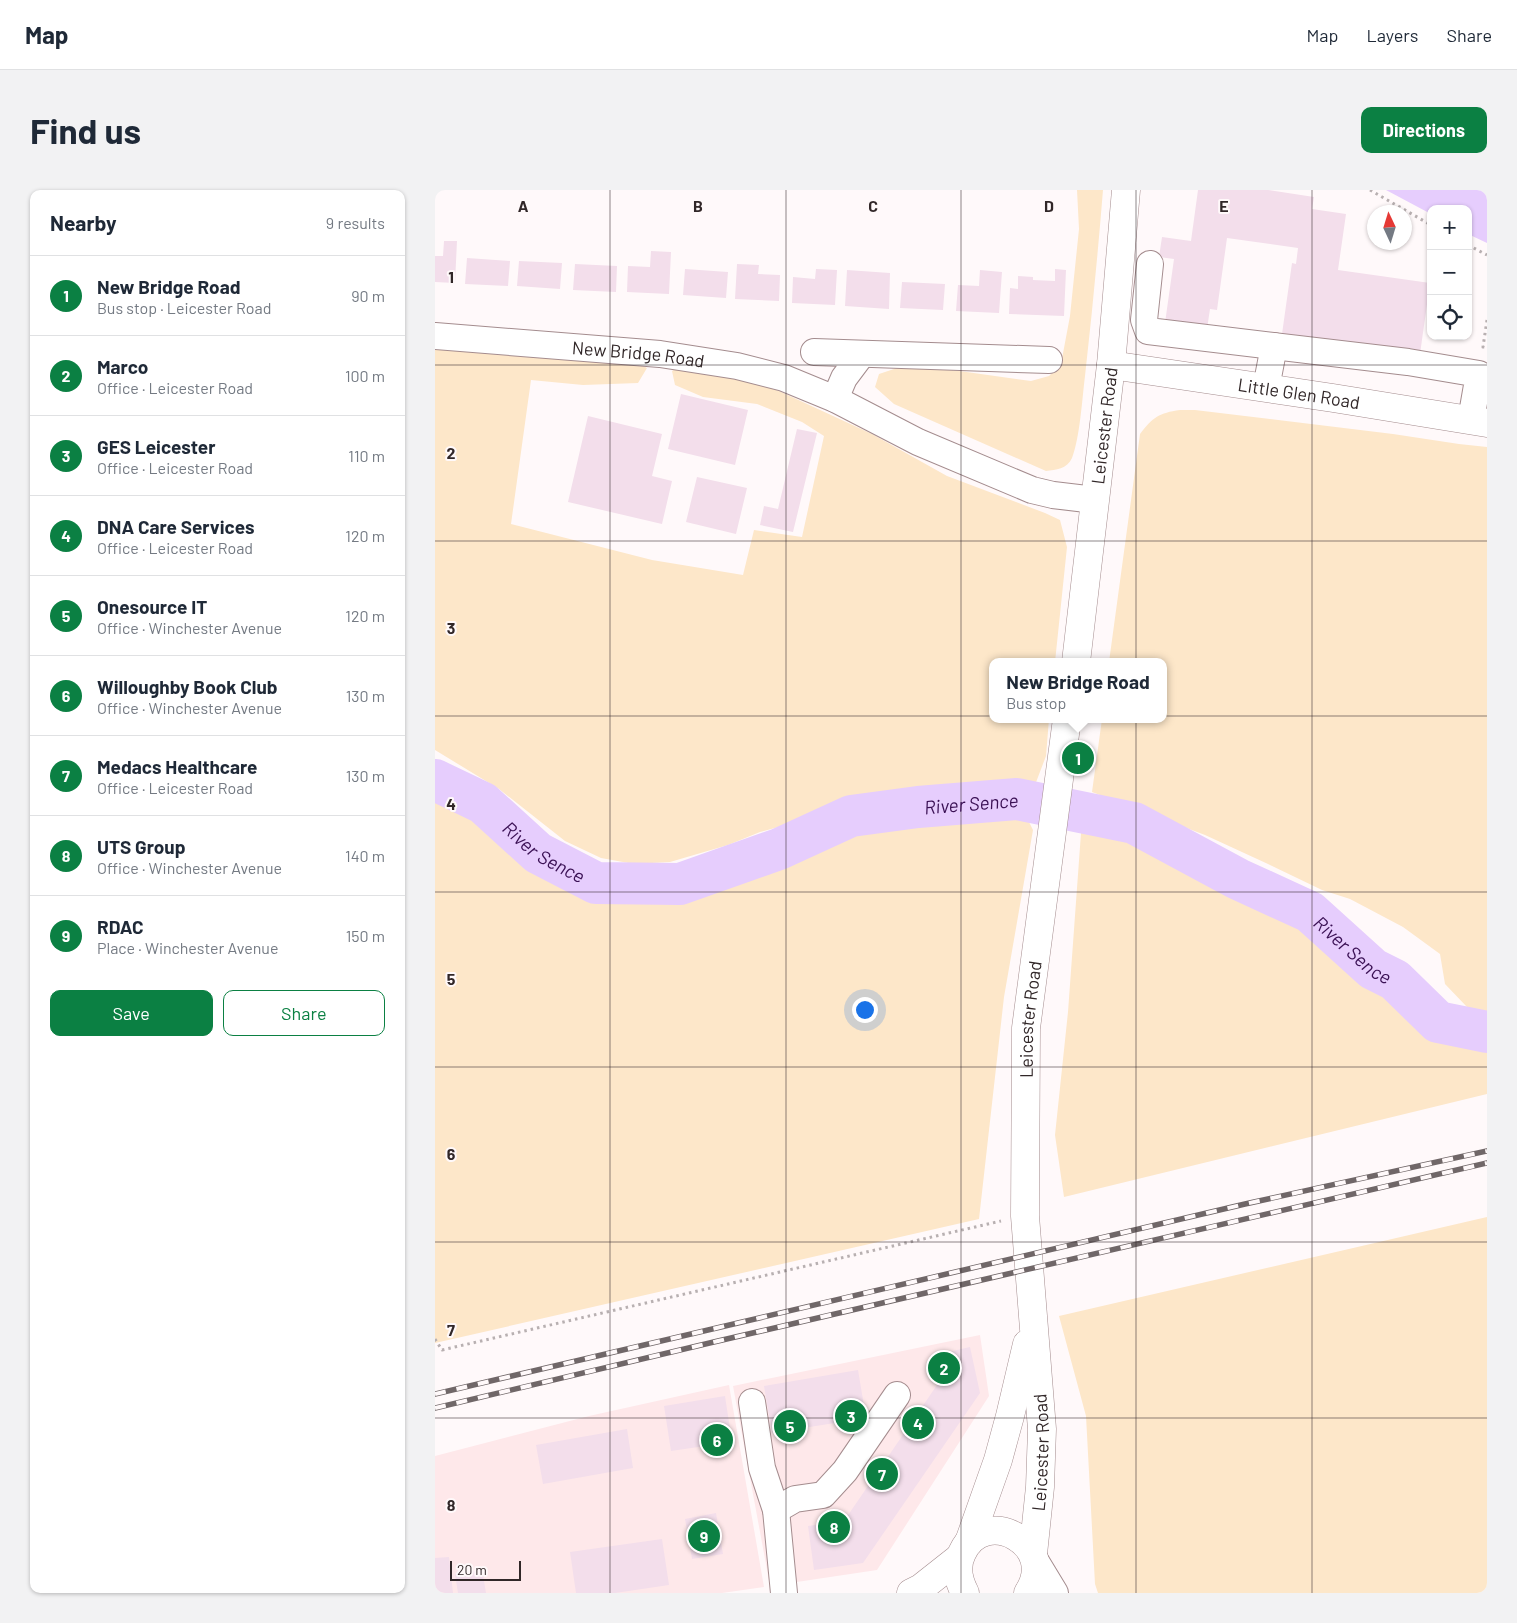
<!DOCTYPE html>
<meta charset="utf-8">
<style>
body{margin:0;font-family:Barlow,sans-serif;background:#f2f2f3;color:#1f2937}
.controls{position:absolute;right:15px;top:15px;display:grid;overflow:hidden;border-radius:10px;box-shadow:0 1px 4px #0004}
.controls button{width:45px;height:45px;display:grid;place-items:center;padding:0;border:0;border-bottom:1px solid #e0e1e3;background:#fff;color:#1f2937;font:25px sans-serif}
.compass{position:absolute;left:932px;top:15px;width:45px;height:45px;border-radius:50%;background:#fff;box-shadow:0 1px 4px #0004;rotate:356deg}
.scale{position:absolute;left:15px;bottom:12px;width:71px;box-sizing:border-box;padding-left:5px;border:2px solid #312728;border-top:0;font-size:14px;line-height:18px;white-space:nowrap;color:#312728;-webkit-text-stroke:4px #fff9fa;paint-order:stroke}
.you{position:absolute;left:429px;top:819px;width:18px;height:18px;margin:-12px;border:4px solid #fff;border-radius:50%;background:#1a73e8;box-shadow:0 0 0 8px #1a73e833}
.badge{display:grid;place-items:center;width:32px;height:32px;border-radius:50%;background:#0b8043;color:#fff;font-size:16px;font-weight:700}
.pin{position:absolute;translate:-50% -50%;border:2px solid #fff;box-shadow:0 1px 5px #0006}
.popup{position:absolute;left:554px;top:468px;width:178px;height:65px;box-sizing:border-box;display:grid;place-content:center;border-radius:10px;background:#fff;filter:drop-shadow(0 1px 4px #0005);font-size:16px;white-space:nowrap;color:#747a83}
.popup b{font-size:19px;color:#1f2937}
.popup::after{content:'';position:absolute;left:50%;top:100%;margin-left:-10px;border:10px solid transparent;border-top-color:#fff}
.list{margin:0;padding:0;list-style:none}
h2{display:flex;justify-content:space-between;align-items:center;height:65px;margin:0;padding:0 20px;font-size:21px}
h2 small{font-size:16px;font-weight:400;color:#747a83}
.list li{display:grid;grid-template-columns:32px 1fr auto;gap:15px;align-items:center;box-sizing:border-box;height:80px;padding:0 20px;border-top:1px solid #e0e1e3}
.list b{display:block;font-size:19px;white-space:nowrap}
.list p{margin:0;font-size:16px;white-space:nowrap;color:#747a83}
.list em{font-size:16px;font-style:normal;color:#747a83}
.actions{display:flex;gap:10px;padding:15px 20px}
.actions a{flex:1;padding:11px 0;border:1px solid #0b8043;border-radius:10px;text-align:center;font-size:18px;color:#0b8043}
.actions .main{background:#0b8043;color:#fff}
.icon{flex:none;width:28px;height:28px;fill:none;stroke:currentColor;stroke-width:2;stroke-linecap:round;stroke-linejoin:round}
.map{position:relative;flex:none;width:1052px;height:1403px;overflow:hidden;border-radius:10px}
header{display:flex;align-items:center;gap:30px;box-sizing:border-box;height:70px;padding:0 25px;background:#fff;border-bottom:1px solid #e0e1e3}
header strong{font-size:24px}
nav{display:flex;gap:28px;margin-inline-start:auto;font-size:18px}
.intro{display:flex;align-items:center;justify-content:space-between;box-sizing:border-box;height:120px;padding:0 30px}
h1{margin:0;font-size:35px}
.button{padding:12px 22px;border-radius:10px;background:#0b8043;color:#fff;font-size:18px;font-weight:700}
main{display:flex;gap:30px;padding:0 30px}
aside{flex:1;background:#fff;border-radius:10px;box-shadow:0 1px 4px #0004}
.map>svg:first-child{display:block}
.built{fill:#fee8ea}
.green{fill:#fde7c9}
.water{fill:#e6cdfd}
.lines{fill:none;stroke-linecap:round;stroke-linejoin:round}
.river{stroke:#e6cdfd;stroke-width:42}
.building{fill:#f3deeb}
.minor-casing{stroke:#a48c8e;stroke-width:28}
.major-casing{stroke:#a48c8e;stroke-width:29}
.path{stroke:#b8b0b1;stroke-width:3;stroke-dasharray:2.5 4;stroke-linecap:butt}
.minor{stroke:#fff;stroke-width:26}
.major{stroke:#fff;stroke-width:28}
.rail-casing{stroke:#706768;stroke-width:5.5}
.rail{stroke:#fff9fa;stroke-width:4;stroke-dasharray:11;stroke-linecap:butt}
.grid{fill:none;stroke:#312728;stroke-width:1;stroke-opacity:0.55}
.labels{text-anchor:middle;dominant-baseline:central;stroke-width:4;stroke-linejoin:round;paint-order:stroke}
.street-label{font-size:18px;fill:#312728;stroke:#fff9fa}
.water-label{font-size:19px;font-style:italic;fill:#3a1054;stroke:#fff9fa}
.grid-label{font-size:16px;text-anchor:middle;font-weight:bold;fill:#312728;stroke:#fff9fa;stroke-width:4;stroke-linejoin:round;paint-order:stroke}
</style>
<header>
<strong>Map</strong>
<nav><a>Map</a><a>Layers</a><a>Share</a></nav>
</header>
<div class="intro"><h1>Find us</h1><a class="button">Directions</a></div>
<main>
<aside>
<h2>Nearby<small>9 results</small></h2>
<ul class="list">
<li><span class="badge">1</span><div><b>New Bridge Road</b><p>Bus stop · Leicester Road</p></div><em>90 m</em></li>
<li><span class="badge">2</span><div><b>Marco</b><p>Office · Leicester Road</p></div><em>100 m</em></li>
<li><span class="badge">3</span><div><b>GES Leicester</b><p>Office · Leicester Road</p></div><em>110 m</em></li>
<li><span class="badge">4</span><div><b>DNA Care Services</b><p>Office · Leicester Road</p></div><em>120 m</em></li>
<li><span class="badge">5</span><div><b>Onesource IT</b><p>Office · Winchester Avenue</p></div><em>120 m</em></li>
<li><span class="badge">6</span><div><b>Willoughby Book Club</b><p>Office · Winchester Avenue</p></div><em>130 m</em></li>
<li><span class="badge">7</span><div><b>Medacs Healthcare</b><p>Office · Leicester Road</p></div><em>130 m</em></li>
<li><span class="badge">8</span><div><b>UTS Group</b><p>Office · Winchester Avenue</p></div><em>140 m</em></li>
<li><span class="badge">9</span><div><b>RDAC</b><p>Place · Winchester Avenue</p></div><em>150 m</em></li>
</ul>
<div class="actions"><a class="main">Save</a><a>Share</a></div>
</aside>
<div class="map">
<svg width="1052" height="1403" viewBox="0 0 1052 1403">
<rect width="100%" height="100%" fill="#fff9fa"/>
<path class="built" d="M 545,1145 L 554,1206 L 442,1380 L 335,1396 L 298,1196 Z
M 294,1195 L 329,1397 L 287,1403 L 0,1403 L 0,1266 L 154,1226 Z"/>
<path class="green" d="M 642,0 L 668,0 C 663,62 657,124 650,186 C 647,210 645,247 637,268 C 632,279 621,280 611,281 L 459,214 L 440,197 L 444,184 L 465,177 L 489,176 L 596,191 L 614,186 L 626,174 L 635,126 L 644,39 Z
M 0,154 L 199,171 L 212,178 L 203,193 L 148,195 L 96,190 L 76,334 L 217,370 L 308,385 L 319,340 L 367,347 L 389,246 L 367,232 L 322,214 L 268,207 L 240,195 L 237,181 L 246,176 L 288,184 L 344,201 L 437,244 L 512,286 L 610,323 L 625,330 L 632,357 L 620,472 L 558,472 L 558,529 L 614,529 L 611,566 L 600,595 L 551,597 L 446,609 L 325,642 L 293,655 L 235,672 L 199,674 L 166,668 L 130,651 L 64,599 L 0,560 Z
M 745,220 L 760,220 L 958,244 L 1024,254 L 1052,257 L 1052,826 L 1032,817 L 1010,794 L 1005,764 L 968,737 L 915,709 L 887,700 L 833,674 L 770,645 L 657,602 L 667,529 L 728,529 L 728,472 L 674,472 L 705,244 C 718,227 724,223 745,220 Z
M 0,599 L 35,613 L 81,655 L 121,682 L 173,701 L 245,704 L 311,682 L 422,630 L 585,614 L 598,640 L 569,807 L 544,1029 L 0,1153 Z
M 653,635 L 681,637 L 716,660 L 907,744 L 939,770 L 947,785 L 960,800 L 981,823 L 1009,844 L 1052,851 L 1052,904 L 629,1007 L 620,945 L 633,822 L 646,643 Z
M 1052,1027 L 1052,1403 L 663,1403 L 660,1394 L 651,1226 L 624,1126 Z"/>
<path class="water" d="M 951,0 L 1052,0 L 1052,53 L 1033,44 L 1033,19 L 996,19 L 996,24 Z"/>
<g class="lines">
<path class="river" id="s1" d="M 0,590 L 48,613 L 103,663 L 161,693 L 245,694 L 344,659 L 416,626 L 483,617 L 582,609 L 699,633 L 803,689 L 875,722 L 938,779 L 960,790 L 1003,832 L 1052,842"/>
</g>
<path class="building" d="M 763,0 L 833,0 L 879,7 L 877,19 L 911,24 L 903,80 L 995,93 L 985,164 L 847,144 L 857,73 L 861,74 L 863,58 L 792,48 L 782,120 L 775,119 L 772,139 L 730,133 L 739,69 L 724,67 L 727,47 L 756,51 Z
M 9,51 L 22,51 L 20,93 L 0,92 L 0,66 L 8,66 Z
M 216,61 L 236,62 L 234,104 L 192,102 L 193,76 L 215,77 Z
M 32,68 L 75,71 L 73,96 L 30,94 Z
M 84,71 L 127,73 L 125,99 L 82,96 Z
M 140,74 L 182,76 L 181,102 L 138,100 Z
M 302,74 L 324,75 L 323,84 L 345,85 L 344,111 L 300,109 Z
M 250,79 L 293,82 L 291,108 L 248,105 Z
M 381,79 L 402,80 L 400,115 L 357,113 L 358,87 L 380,89 Z
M 620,79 L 631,80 L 629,126 L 574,124 L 575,98 L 583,99 L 583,86 L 598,87 L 598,90 L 620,91 Z
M 412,80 L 455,83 L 454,119 L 410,116 Z
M 545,80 L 567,82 L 564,123 L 521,121 L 523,95 L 544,96 Z
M 467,92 L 510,94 L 508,120 L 465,118 Z
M 246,204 L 313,220 L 300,275 L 233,259 Z
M 153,226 L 227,244 L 217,286 L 237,291 L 227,334 L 133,312 Z
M 362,239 L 382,243 L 358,342 L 325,335 L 329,316 L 343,319 Z
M 262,287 L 312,298 L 301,344 L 251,332 Z
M 535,1157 L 545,1203 L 428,1373 L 379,1380 L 373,1336 L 409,1331 L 502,1195 L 496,1166 Z
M 423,1180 L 431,1228 L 337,1243 L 329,1196 Z
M 290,1206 L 297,1252 L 236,1261 L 229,1216 Z
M 192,1239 L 198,1278 L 108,1294 L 101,1255 Z
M 281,1323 L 288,1364 L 257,1369 L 250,1329 Z
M 227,1349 L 234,1395 L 180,1403 L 141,1403 L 135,1362 Z
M 14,1367 L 18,1403 L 0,1403 L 0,1368 Z
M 47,1379 L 51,1403 L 23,1403 L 20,1384 Z"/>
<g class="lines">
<g class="minor-casing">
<g id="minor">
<path d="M 715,74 L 709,130 L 713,141 L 973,172 L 1044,184 L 1036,230"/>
<path id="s2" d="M 0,146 L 225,164 L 302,176 L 349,188 L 400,209 L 483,252 L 597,300 L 618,305 L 660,310"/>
<path d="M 379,162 L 614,170"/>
<path d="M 831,198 L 839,156"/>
<path d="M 400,209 L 409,188 L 427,164"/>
<path d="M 317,1212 L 327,1278 L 341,1320 L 349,1403"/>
<path d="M 341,1320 L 360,1309 L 388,1305 L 410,1281 L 462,1205"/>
<path d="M 600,1370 L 620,1403"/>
</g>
</g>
<g class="major-casing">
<g id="major">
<path id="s3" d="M 676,175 L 898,208 L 1052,233"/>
<path id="s4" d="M 641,472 L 676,175 L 691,0"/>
<path d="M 534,1352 L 563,1270 L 575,1226 L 592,1154"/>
<path id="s5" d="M 598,1364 L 605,1297 L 607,1239 L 590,1026 L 591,838 L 632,529"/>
<path d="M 476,1403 L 486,1398 L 524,1368"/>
<path d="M 530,1403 C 523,1390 520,1377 527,1363 C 549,1314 625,1354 593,1403"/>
</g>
</g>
<path class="path" d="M 935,0 L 996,35
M 1033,55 L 1052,65
M 1052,130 L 1048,157 L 1052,157
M 0,1149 L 7,1160 L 566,1031"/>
<use href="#minor" class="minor"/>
<use href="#major" class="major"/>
<g class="rail-casing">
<path id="rail" d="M 0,1204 L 810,1014 L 1052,961
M 0,1218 L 283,1151 L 1052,973"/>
</g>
<use href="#rail" class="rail"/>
</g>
<path class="grid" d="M 175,0 L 175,1403M 351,0 L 351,1403M 526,0 L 526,1403M 701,0 L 701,1403M 877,0 L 877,1403M 0,175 L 1052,175M 0,351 L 1052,351M 0,526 L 1052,526M 0,702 L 1052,702M 0,877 L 1052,877M 0,1052 L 1052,1052M 0,1228 L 1052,1228"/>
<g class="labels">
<g class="street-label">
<text stroke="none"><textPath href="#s2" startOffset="204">New Bridge Road</textPath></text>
<text stroke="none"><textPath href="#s3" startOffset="190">Little Glen Road</textPath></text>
<text stroke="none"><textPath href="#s4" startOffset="238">Leicester Road</textPath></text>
<text stroke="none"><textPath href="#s5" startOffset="536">Leicester Road</textPath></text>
<text stroke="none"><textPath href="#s5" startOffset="102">Leicester Road</textPath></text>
</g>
<g class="water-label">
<text stroke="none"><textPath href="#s1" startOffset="582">River Sence</textPath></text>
<text stroke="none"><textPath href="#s1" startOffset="132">River Sence</textPath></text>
<text stroke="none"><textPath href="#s1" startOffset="1002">River Sence</textPath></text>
</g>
</g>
<g class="grid-label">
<text x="88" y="22">A</text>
<text x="263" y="22">B</text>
<text x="438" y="22">C</text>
<text x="614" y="22">D</text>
<text x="789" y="22">E</text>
<text x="16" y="93">1</text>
<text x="16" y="269">2</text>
<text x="16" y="444">3</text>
<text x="16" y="620">4</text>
<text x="16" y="795">5</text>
<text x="16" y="970">6</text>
<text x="16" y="1146">7</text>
<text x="16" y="1321">8</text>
</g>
</svg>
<div class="controls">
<button>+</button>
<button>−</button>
<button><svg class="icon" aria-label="locate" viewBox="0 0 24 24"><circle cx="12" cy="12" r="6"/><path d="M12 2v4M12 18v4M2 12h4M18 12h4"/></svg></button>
</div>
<svg class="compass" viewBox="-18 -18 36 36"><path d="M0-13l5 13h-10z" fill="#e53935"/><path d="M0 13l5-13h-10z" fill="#747a83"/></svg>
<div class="scale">20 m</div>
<div class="you"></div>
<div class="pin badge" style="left:643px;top:568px">1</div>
<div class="popup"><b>New Bridge Road</b>Bus stop</div>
<div class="pin badge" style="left:509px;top:1178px">2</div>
<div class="pin badge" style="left:416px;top:1226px">3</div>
<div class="pin badge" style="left:483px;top:1233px">4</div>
<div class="pin badge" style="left:355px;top:1236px">5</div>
<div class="pin badge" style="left:282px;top:1250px">6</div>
<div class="pin badge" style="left:447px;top:1284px">7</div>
<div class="pin badge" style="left:399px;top:1337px">8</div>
<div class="pin badge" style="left:269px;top:1346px">9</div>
</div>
</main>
